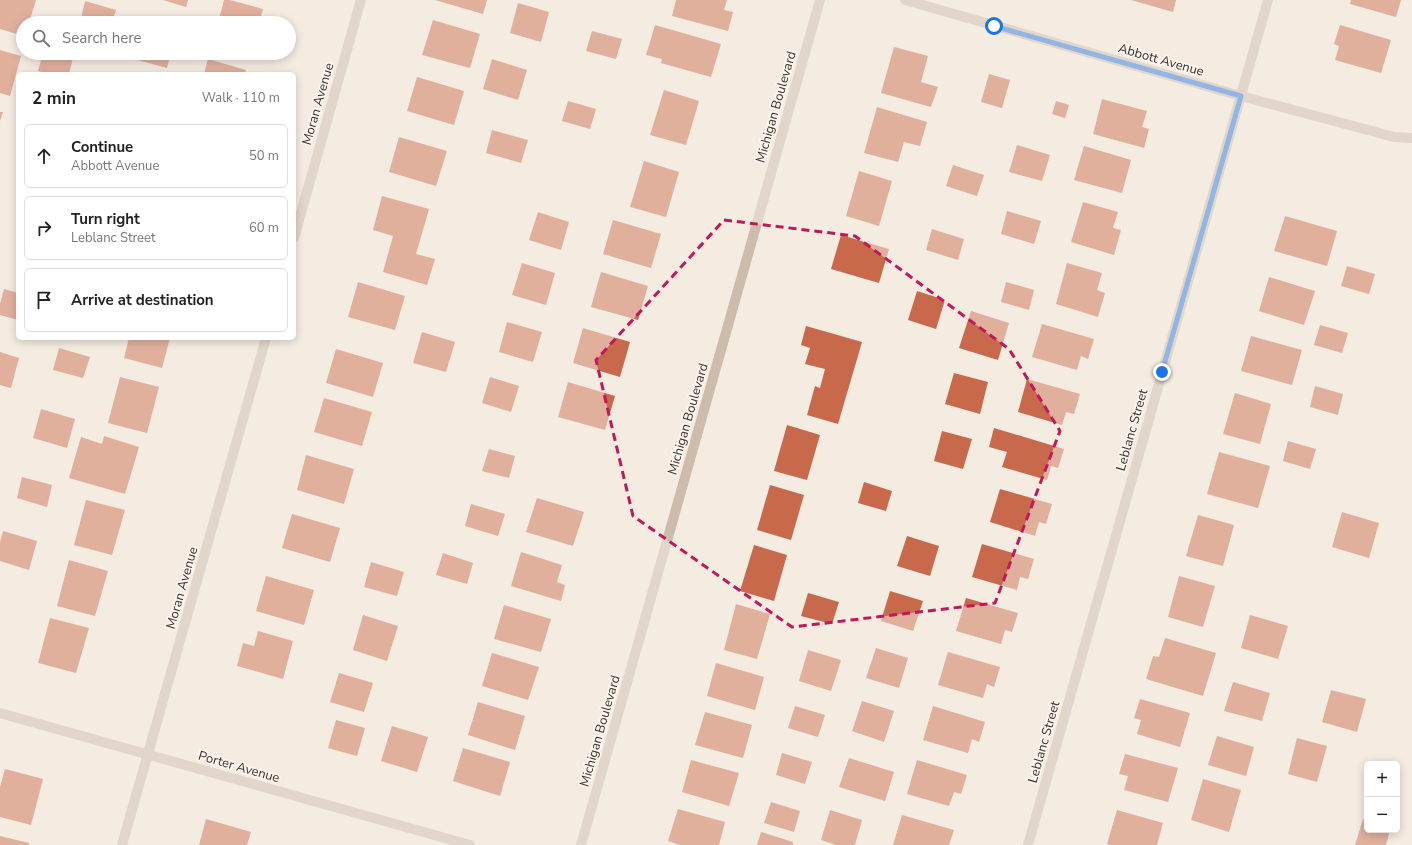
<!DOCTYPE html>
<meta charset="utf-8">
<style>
body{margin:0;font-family:"Nunito Sans",sans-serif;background:#f6f6f6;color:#222}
.controls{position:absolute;right:12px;bottom:12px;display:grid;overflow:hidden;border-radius:6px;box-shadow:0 2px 10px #0003}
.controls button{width:36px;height:36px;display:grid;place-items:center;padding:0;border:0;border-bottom:1px solid #e0e0e0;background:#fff;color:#222;font:20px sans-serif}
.stop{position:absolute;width:12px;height:12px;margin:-9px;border:3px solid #1a73e8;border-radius:50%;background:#fff}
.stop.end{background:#1a73e8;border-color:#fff;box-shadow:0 1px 4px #0008}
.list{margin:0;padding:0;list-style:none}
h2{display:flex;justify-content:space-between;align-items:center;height:52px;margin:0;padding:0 16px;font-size:17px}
h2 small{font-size:13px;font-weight:400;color:#767676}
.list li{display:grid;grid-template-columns:26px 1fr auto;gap:12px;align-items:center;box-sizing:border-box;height:64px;margin:0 8px 8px;padding:0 8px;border:1px solid #e0e0e0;border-radius:6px}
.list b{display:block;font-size:15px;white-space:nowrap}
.list p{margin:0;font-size:13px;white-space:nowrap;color:#767676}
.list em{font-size:13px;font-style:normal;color:#767676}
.icon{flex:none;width:22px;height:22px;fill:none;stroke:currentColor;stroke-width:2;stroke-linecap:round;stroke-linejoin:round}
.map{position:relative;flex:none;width:1412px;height:845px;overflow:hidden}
.search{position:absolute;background:#fff;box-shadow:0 2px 10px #0003;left:16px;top:16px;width:280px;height:44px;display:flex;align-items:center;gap:10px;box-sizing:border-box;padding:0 14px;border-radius:22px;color:#767676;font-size:15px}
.panel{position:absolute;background:#fff;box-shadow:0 2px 10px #0003;left:16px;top:72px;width:280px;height:268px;border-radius:6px}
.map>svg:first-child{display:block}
.building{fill:#c8694b}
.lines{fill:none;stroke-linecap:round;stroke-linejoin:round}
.minor{stroke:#cdbbac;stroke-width:10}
.tertiary{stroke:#cdbbac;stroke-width:10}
.route{stroke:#1a73e8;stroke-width:5}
.marked{fill:none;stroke:#c2185b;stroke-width:3;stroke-dasharray:8 5;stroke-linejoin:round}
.labels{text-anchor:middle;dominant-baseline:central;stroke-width:4;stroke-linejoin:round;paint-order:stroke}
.street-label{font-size:13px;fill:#3b302b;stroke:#fbf5ee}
</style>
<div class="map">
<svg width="1412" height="845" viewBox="0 0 1412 845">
<rect width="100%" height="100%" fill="#f4ebe1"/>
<path class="building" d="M 0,0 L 36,0 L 29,23 L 23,23 L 23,36 L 0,29 Z
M 163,0 L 188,0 L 186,7 Z
M 224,0 L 230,0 L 263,9 L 259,23 L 218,23 Z
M 435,0 L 487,0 L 483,14 Z
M 676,0 L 727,0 L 724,10 L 733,12 L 728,31 L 672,16 Z
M 1131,0 L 1176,0 L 1173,12 Z
M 1351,0 L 1401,0 L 1396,17 L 1350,4 Z
M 85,1 L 116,10 L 112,23 L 80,23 Z
M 518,3 L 549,12 L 541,42 L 510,33 Z
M 433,20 L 480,34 L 470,68 L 422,55 Z
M 655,25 L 721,44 L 711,77 L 661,63 L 662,59 L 646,55 Z
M 1340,25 L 1391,40 L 1381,73 L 1335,60 L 1339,46 L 1334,44 Z
M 592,31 L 622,39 L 616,59 L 586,51 Z
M 894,47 L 928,56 L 921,82 L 938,87 L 931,107 L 881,93 Z
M 0,50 L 21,56 L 10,96 L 0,93 Z
M 43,53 L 56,53 L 73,58 L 69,74 L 48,74 L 38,71 Z
M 135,53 L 171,53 L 167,68 L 134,59 Z
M 208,59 L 246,70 L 245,74 L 204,74 Z
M 492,59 L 527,70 L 518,100 L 483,89 Z
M 989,74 L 1010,80 L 1002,108 L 981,102 Z
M 417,77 L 464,91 L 454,125 L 407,111 Z
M 664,90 L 699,101 L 686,145 L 650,135 Z
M 1102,99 L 1147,111 L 1142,127 L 1149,129 L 1144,148 L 1093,134 Z
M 568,101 L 596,109 L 590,129 L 562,121 Z
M 1056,101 L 1069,105 L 1065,118 L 1052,114 Z
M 877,107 L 927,122 L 920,146 L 904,142 L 898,162 L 864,153 Z
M 0,112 L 3,112 L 0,121 Z
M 492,130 L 528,140 L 521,163 L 486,153 Z
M 399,137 L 447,151 L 436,186 L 389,172 Z
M 1017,145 L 1050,155 L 1042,181 L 1009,172 Z
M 1084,146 L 1131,160 L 1122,193 L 1074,180 Z
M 644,161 L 679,172 L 666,217 L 630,207 Z
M 953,165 L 984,175 L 977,196 L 946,186 Z
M 859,171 L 892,181 L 879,226 L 846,216 Z
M 382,196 L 429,209 L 416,254 L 435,259 L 427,285 L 383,272 L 393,236 L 373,230 Z
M 1083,202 L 1118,212 L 1113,228 L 1121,230 L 1114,255 L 1071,242 Z
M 1007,211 L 1041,221 L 1034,244 L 1001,234 Z
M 538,212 L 569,222 L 561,250 L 529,240 Z
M 1285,216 L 1337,231 L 1327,266 L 1274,251 Z
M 613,220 L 661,234 L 651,268 L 603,254 Z
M 932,229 L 964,239 L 958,260 L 926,250 Z
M 841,235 L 889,249 L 879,283 L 831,269 Z
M 522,263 L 555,273 L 546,305 L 512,295 Z
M 1067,263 L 1102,273 L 1097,290 L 1105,293 L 1098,317 L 1056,304 Z
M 1347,266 L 1375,274 L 1369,294 L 1341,286 Z
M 601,272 L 648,286 L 638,320 L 591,307 Z
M 1269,277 L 1315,291 L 1304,325 L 1259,311 Z
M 358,282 L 405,296 L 395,330 L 348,317 Z
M 1006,282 L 1034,290 L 1029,310 L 1001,302 Z
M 4,289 L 18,293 L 18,320 L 0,315 L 0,304 Z
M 917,291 L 945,300 L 936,329 L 908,320 Z
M 971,311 L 1009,323 L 998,360 L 959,348 Z
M 507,322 L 542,332 L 533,362 L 499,352 Z
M 1042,324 L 1094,339 L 1088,359 L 1081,356 L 1077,370 L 1032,357 Z
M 1320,325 L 1348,333 L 1342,353 L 1314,345 Z
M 806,326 L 862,342 L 838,424 L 807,415 L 815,386 L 820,388 L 825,369 L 805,364 L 810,348 L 801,345 Z
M 583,328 L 630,342 L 620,377 L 573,363 Z
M 422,332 L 455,342 L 446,372 L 413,363 Z
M 1251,336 L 1302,350 L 1292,385 L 1241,371 Z
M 129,338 L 170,338 L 162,368 L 124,358 Z
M 59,348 L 90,357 L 83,378 L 53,370 Z
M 336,349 L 383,363 L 373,397 L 326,383 Z
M 0,352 L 19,358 L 11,388 L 0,385 Z
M 954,373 L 988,382 L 980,414 L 945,404 Z
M 120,377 L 159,387 L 147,433 L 108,423 Z
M 490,377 L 519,386 L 511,412 L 482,403 Z
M 1027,379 L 1080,394 L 1074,414 L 1066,412 L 1062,425 L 1018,412 Z
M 568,382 L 615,396 L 605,430 L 558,417 Z
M 1315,386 L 1343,394 L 1338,415 L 1310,407 Z
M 1235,393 L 1271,404 L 1260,444 L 1223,434 Z
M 324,398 L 372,412 L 362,446 L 314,432 Z
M 41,409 L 75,419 L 67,448 L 33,438 Z
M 787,425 L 820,435 L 807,480 L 774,471 Z
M 994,428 L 1064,449 L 1058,468 L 1051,466 L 1047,480 L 1002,467 L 1007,452 L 989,447 Z
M 942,431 L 972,439 L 963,469 L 934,461 Z
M 104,436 L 139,447 L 125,494 L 69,478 L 81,437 L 102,444 Z
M 1288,441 L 1316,449 L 1310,469 L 1283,461 Z
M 489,449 L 515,456 L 509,478 L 482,471 Z
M 1219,452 L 1270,466 L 1258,508 L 1207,494 Z
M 306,455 L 354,469 L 344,504 L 297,490 Z
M 22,477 L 52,485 L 47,507 L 17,498 Z
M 864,482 L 892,491 L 886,511 L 858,503 Z
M 770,485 L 804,495 L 791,540 L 757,530 Z
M 1000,489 L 1052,504 L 1046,524 L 1039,522 L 1035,536 L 990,522 Z
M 537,498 L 584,512 L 573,546 L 526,532 Z
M 86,500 L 125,510 L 112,555 L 74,545 Z
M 471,504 L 505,514 L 498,536 L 465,526 Z
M 1342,512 L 1379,523 L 1369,558 L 1332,547 Z
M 292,514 L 340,528 L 330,562 L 282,548 Z
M 1198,515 L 1234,525 L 1223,566 L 1186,556 Z
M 3,531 L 37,541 L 29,570 L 0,561 L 0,542 Z
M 907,536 L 939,546 L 930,576 L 897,566 Z
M 982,544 L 1034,559 L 1028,579 L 1020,577 L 1017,590 L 972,577 Z
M 754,545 L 787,555 L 774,601 L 740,591 Z
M 521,552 L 562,565 L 557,582 L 565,585 L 561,601 L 511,586 Z
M 443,553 L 473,563 L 467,584 L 436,575 Z
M 69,560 L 108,571 L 95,616 L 57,606 Z
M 371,562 L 404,572 L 397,596 L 364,587 Z
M 266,576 L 314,590 L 304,625 L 256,611 Z
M 1179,576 L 1215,586 L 1203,627 L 1168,617 Z
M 890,591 L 923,601 L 913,631 L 881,621 Z
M 808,593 L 839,602 L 832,624 L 801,616 Z
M 966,598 L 1018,613 L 1012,632 L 1005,630 L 1001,644 L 956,631 Z
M 736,604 L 770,614 L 757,659 L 724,650 Z
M 504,605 L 551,619 L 541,652 L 494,639 Z
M 363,615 L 398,626 L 387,661 L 353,650 Z
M 1250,615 L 1288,626 L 1278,659 L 1241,648 Z
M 50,618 L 89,628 L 76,673 L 38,663 Z
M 258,631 L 293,641 L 283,679 L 237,666 L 243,643 L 254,646 Z
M 1165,638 L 1216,653 L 1203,696 L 1146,679 L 1153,656 L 1159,657 Z
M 876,648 L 908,658 L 899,688 L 866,678 Z
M 808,650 L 841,660 L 831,691 L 799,681 Z
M 948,652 L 1000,667 L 994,687 L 987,684 L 983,698 L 938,685 Z
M 492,653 L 539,667 L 528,700 L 482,686 Z
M 716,663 L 764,677 L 755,710 L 707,696 Z
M 339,673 L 373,683 L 364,712 L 330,702 Z
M 1233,682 L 1270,693 L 1262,721 L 1224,711 Z
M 1331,690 L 1366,699 L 1357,732 L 1322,722 Z
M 1140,699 L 1190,713 L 1180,747 L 1137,734 L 1141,720 L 1134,718 Z
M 862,701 L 894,711 L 884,742 L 852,731 Z
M 478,702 L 525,716 L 515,750 L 468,735 Z
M 795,706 L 825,715 L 818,737 L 788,728 Z
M 933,706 L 985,722 L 979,742 L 972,739 L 968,753 L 923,740 Z
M 705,712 L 752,725 L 743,758 L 695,745 Z
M 336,720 L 365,728 L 357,756 L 328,748 Z
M 392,726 L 428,737 L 417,772 L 381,761 Z
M 1217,736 L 1254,747 L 1246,776 L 1208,765 Z
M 1297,738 L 1327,746 L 1317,782 L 1288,774 Z
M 463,748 L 510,762 L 500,796 L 453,781 Z
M 782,753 L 812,762 L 805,784 L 776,775 Z
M 1125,754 L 1178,768 L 1168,802 L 1124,790 L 1128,776 L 1119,774 Z
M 849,758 L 894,772 L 885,801 L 839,787 Z
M 691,760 L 739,773 L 729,806 L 682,792 Z
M 917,760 L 967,775 L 961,794 L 954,792 L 949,806 L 907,794 Z
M 5,769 L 43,779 L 31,825 L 0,817 L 0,787 Z
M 1203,779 L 1241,790 L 1229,832 L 1191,820 Z
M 771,802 L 800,811 L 794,832 L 764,823 Z
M 678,809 L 725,822 L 719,845 L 680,845 L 668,841 Z
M 830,810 L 862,820 L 855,845 L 836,845 L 821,840 Z
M 1117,810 L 1163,823 L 1157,845 L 1111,845 L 1107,844 Z
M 902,815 L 954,830 L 949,845 L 893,845 Z
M 206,819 L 251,832 L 247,845 L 199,845 Z
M 1363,819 L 1367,820 L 1367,830 L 1390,830 L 1386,845 L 1355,845 Z
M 761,832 L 793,842 L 793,845 L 757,845 Z
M 0,836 L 29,843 L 29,845 L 0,845 Z"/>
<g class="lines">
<path class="minor" d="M 905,0 L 1241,96 L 1394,137 L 1412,138
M 0,713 L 470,845
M 581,845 L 820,0
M 1028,845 L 1268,0"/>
<path class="tertiary" d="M 294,238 L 361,0
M 122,845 L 266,338"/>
</g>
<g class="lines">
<path class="route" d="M 994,26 L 1241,96 L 1162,372"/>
</g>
<path d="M0 0H1412V845H0ZM 724,220 L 855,236 L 1009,349 L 1060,431 L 995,603 L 792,627 L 633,516 L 596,360 Z" fill="#f4ebe1" fill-opacity=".55" fill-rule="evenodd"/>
<path class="marked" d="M 724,220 L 855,236 L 1009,349 L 1060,431 L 995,603 L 792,627 L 633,516 L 596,360 Z"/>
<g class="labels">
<g class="street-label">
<text transform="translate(1161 60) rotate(16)">Abbott Avenue</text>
<text transform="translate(318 104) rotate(-74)">Moran Avenue</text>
<text transform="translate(776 107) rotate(-74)">Michigan Boulevard</text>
<text transform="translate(688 419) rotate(-74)">Michigan Boulevard</text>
<text transform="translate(1132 430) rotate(-74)">Leblanc Street</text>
<text transform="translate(182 588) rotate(-74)">Moran Avenue</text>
<text transform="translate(600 731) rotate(-74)">Michigan Boulevard</text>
<text transform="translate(1044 742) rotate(-74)">Leblanc Street</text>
<text transform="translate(239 767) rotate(16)">Porter Avenue</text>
</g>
</g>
</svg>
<div class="controls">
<button>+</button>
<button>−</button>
</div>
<div class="stop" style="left:994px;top:26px"></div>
<div class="stop end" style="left:1162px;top:372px"></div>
<div class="search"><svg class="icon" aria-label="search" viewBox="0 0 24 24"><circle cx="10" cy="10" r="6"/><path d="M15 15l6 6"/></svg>Search here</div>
<section class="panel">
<h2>2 min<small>Walk · 110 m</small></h2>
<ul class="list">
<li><svg class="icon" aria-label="ahead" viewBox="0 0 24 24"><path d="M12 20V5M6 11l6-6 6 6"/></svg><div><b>Continue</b><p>Abbott Avenue</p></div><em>50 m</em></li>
<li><svg class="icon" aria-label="right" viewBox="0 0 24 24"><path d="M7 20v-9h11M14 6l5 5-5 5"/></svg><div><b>Turn right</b><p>Leblanc Street</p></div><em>60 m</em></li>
<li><svg class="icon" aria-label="arrive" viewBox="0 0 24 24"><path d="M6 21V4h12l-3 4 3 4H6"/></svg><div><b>Arrive at destination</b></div></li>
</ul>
</section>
</div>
